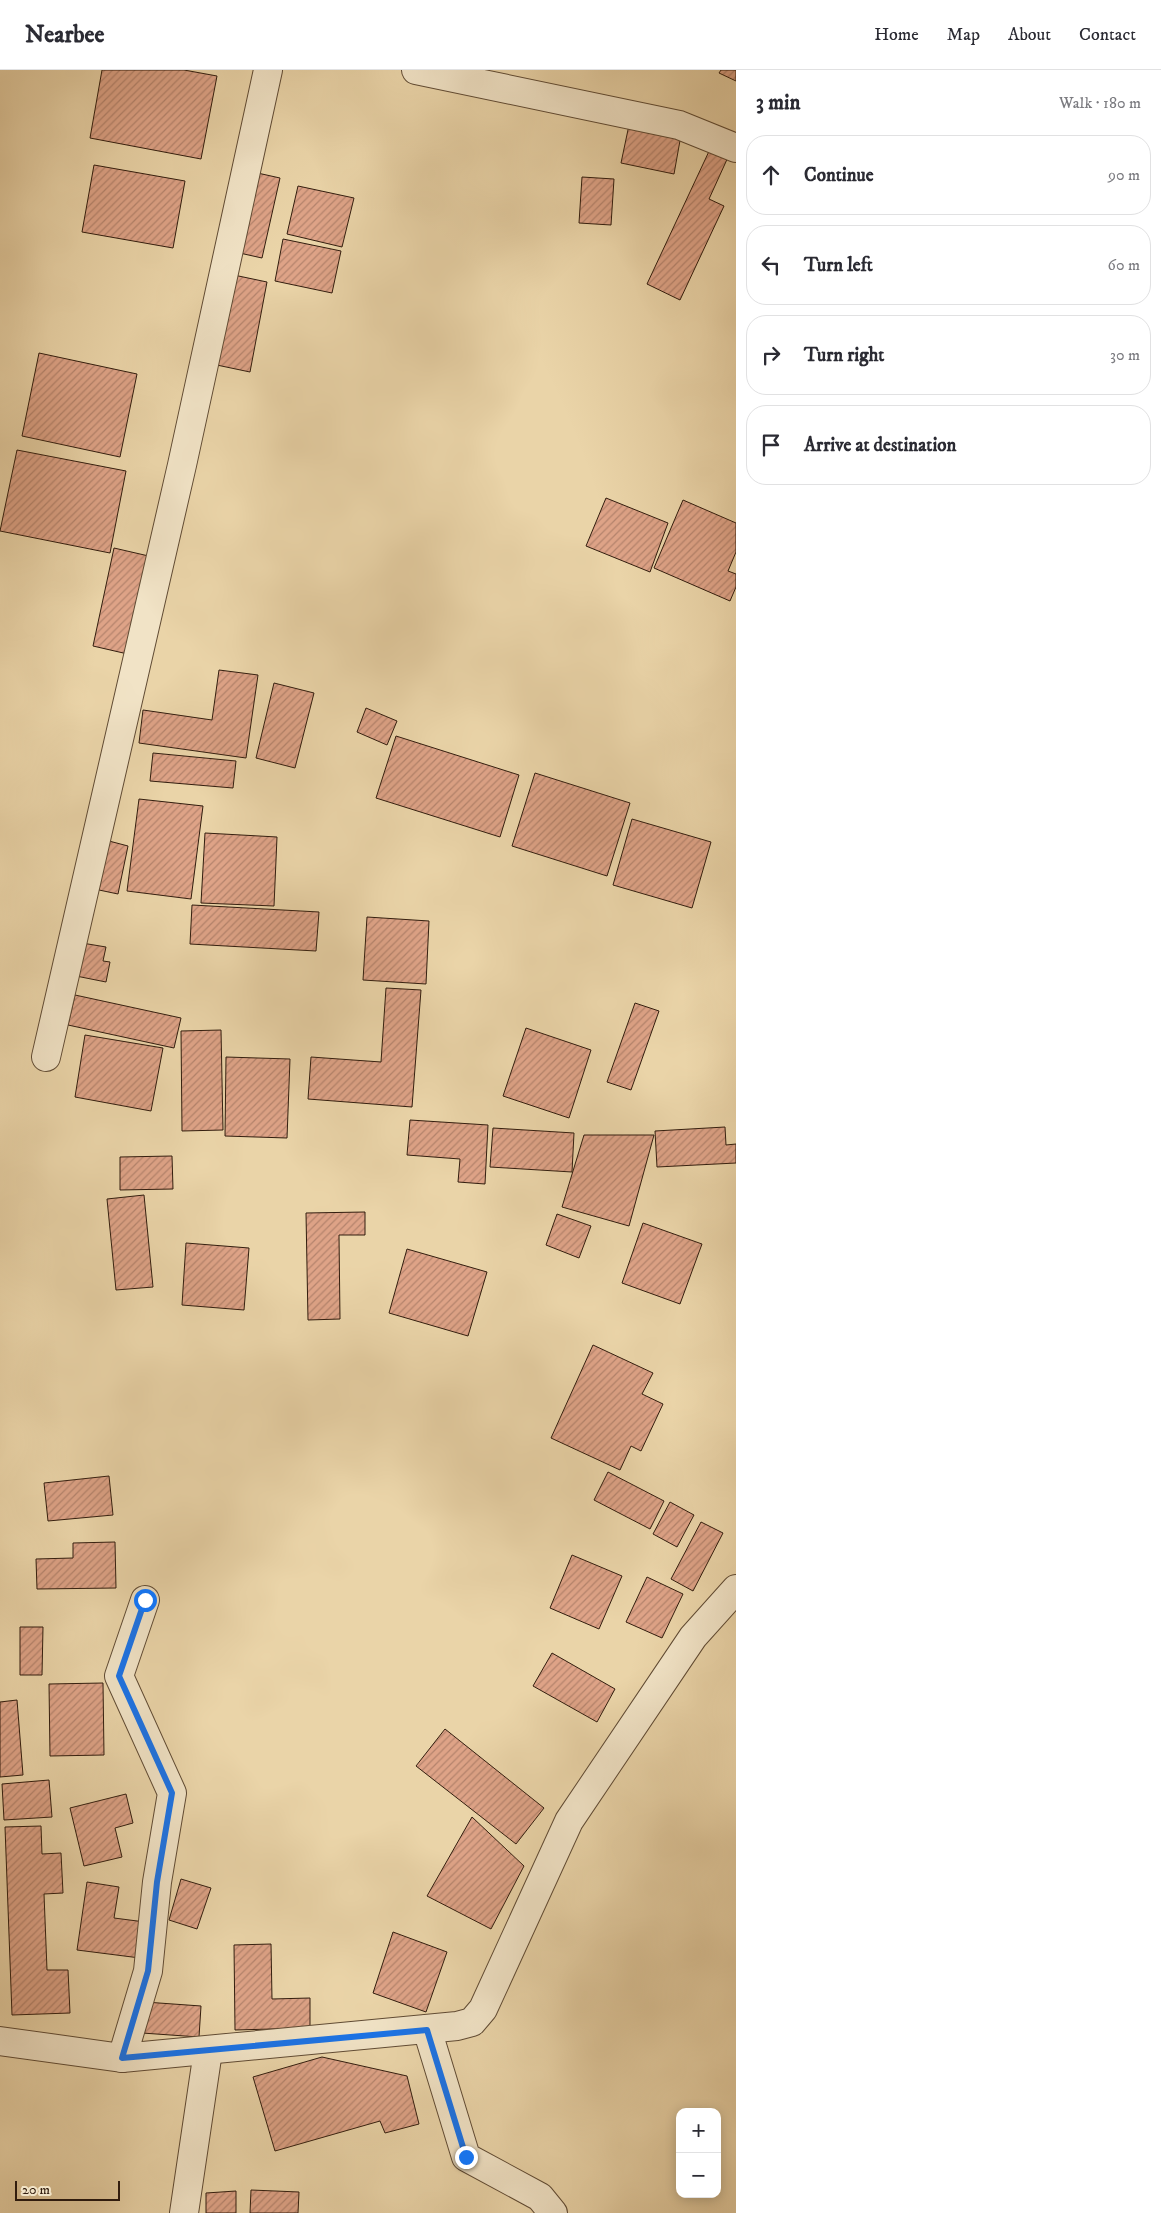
<!DOCTYPE html>
<meta charset="utf-8">
<style>
body{margin:0;font-family:"IM FELL DW Pica",serif;background:#f7f7f7;color:#2b2b33}
.controls{position:absolute;right:15px;bottom:15px;display:grid;overflow:hidden;border-radius:10px;box-shadow:0 2px 12px #0003}
.controls button{width:45px;height:45px;display:grid;place-items:center;padding:0;border:0;border-bottom:1px solid #e1e1e2;background:#fff;color:#2b2b33;font:25px sans-serif}
.scale{position:absolute;left:15px;bottom:12px;width:105px;box-sizing:border-box;padding-left:5px;border:2px solid #321d0e;border-top:0;font-size:14px;line-height:18px;white-space:nowrap;color:#321d0e;-webkit-text-stroke:4px #f1e3c6;paint-order:stroke}
.stop{position:absolute;width:15px;height:15px;margin:-11px;border:4px solid #1a73e8;border-radius:50%;background:#fff}
.stop.end{background:#1a73e8;border-color:#fff;box-shadow:0 1px 5px #0008}
.list{margin:0;padding:0;list-style:none}
h2{display:flex;justify-content:space-between;align-items:center;height:65px;margin:0;padding:0 20px;font-size:21px}
h2 small{font-size:16px;font-weight:400;color:#7c7c81}
.list li{display:grid;grid-template-columns:32px 1fr auto;gap:15px;align-items:center;box-sizing:border-box;height:80px;margin:0 10px 10px;padding:0 10px;border:1px solid #e1e1e2;border-radius:20px}
.list b{display:block;font-size:19px;white-space:nowrap}
.list em{font-size:16px;font-style:normal;color:#7c7c81}
.icon{flex:none;width:28px;height:28px;fill:none;stroke:currentColor;stroke-width:2;stroke-linecap:round;stroke-linejoin:round}
.map{position:relative;flex:none;width:736px;height:2143px;overflow:hidden}
header{display:flex;align-items:center;gap:30px;box-sizing:border-box;height:70px;padding:0 25px;background:#fff;border-bottom:1px solid #e1e1e2}
header strong{font-size:24px}
nav{display:flex;gap:28px;margin-inline-start:auto;font-size:18px}
main{display:flex}
aside{flex:1;background:#fff}
.map>svg:first-child{display:block}
.building{fill:url(#building-hatch);stroke:#321d0e}
.lines{fill:none;stroke-linecap:round;stroke-linejoin:round}
.minor-casing{stroke:#604b34;stroke-width:30}
.tertiary-casing{stroke:#604b34;stroke-width:30}
.minor{stroke:#f1e3c6;stroke-width:28}
.tertiary{stroke:#f1e3c6;stroke-width:28}
.route{stroke:#1a73e8;stroke-width:6}
</style>
<header>
<strong>Nearbee</strong>
<nav><a>Home</a><a>Map</a><a>About</a><a>Contact</a></nav>
</header>
<main>
<div class="map">
<svg width="736" height="2143" viewBox="0 0 736 2143">
<defs>
<pattern id="building-hatch" width="6" height="6" patternUnits="userSpaceOnUse" patternTransform="scale(1.25)"><rect width="6" height="6" fill="#dea387"/><path d="M-1 1l2-2M0 6l6-6M5 7l2-2" fill="none" stroke="#b5846d"/></pattern>
</defs>
<rect width="100%" height="100%" fill="#ead4a8"/>
<filter id="stains"><feTurbulence type="fractalNoise" baseFrequency=".004" numOctaves="4"/><feColorMatrix values="0 0 0 0 .2 0 0 0 0 .09 0 0 0 0 .02 0 0 0 .5 -.17"/></filter>
<radialGradient id="worn" r=".72"><stop offset=".6" stop-color="#630" stop-opacity="0"/><stop offset="1" stop-color="#630" stop-opacity=".3"/></radialGradient>
<path class="building" d="M 102,0 L 184,0 L 217,6 L 201,89 L 90,68 Z
M 721,0 L 736,0 L 736,11 L 719,3 Z
M 629,55 L 681,65 L 674,104 L 621,93 Z
M 711,77 L 729,85 L 709,129 L 724,136 L 680,230 L 647,214 Z
M 94,95 L 185,111 L 173,178 L 82,162 Z
M 253,102 L 280,108 L 262,188 L 235,182 Z
M 582,107 L 614,109 L 611,155 L 579,153 Z
M 298,116 L 354,128 L 342,177 L 287,164 Z
M 283,169 L 341,181 L 332,223 L 275,211 Z
M 229,204 L 267,212 L 250,302 L 212,294 Z
M 39,283 L 137,304 L 120,387 L 22,366 Z
M 17,380 L 126,401 L 110,483 L 0,461 Z
M 606,428 L 668,453 L 650,502 L 586,476 Z
M 683,430 L 736,453 L 736,482 L 728,501 L 736,504 L 736,517 L 730,531 L 654,498 Z
M 114,478 L 153,487 L 132,585 L 93,576 Z
M 219,600 L 258,605 L 246,688 L 139,673 L 143,640 L 212,650 Z
M 274,613 L 314,623 L 295,698 L 256,688 Z
M 366,638 L 397,651 L 387,675 L 357,662 Z
M 396,666 L 519,705 L 500,767 L 376,728 Z
M 153,683 L 236,691 L 233,718 L 150,711 Z
M 535,703 L 630,733 L 607,806 L 512,776 Z
M 139,729 L 203,736 L 191,829 L 127,821 Z
M 632,749 L 711,772 L 692,838 L 613,815 Z
M 205,763 L 277,767 L 274,836 L 201,833 Z
M 109,771 L 128,776 L 118,824 L 99,820 Z
M 192,835 L 319,842 L 316,881 L 190,874 Z
M 367,847 L 429,851 L 426,914 L 363,910 Z
M 82,873 L 106,877 L 103,891 L 110,892 L 106,912 L 76,906 Z
M 386,918 L 421,920 L 412,1037 L 308,1029 L 311,987 L 381,992 Z
M 75,925 L 181,948 L 174,978 L 68,955 Z
M 635,933 L 659,941 L 631,1020 L 607,1012 Z
M 526,958 L 591,980 L 569,1048 L 503,1026 Z
M 221,960 L 223,1060 L 182,1061 L 181,961 Z
M 85,965 L 163,978 L 151,1041 L 75,1027 Z
M 226,987 L 290,989 L 287,1068 L 225,1066 Z
M 410,1050 L 488,1055 L 485,1114 L 458,1112 L 460,1089 L 407,1085 Z
M 725,1057 L 726,1075 L 736,1074 L 736,1093 L 657,1097 L 655,1061 Z
M 493,1058 L 574,1063 L 572,1102 L 490,1097 Z
M 584,1065 L 654,1065 L 629,1156 L 562,1137 Z
M 172,1086 L 173,1119 L 120,1120 L 120,1087 Z
M 144,1125 L 153,1217 L 116,1220 L 107,1129 Z
M 365,1142 L 365,1165 L 339,1165 L 340,1249 L 308,1250 L 306,1143 Z
M 557,1144 L 591,1156 L 579,1188 L 546,1175 Z
M 643,1153 L 702,1174 L 680,1234 L 622,1213 Z
M 186,1173 L 249,1178 L 244,1240 L 182,1235 Z
M 407,1179 L 487,1202 L 468,1266 L 389,1243 Z
M 593,1275 L 653,1303 L 642,1324 L 663,1334 L 641,1381 L 631,1376 L 620,1400 L 551,1368 Z
M 608,1402 L 664,1431 L 650,1459 L 594,1430 Z
M 109,1406 L 113,1445 L 48,1451 L 44,1413 Z
M 670,1432 L 694,1445 L 677,1477 L 653,1464 Z
M 701,1452 L 723,1463 L 693,1521 L 671,1509 Z
M 115,1472 L 116,1518 L 37,1519 L 36,1489 L 73,1488 L 73,1473 Z
M 572,1485 L 622,1506 L 599,1559 L 550,1538 Z
M 647,1507 L 683,1524 L 662,1568 L 626,1552 Z
M 20,1557 L 43,1557 L 42,1605 L 20,1605 Z
M 552,1583 L 615,1619 L 597,1652 L 533,1616 Z
M 103,1613 L 104,1685 L 50,1686 L 49,1614 Z
M 17,1630 L 23,1705 L 0,1707 L 0,1632 Z
M 445,1659 L 544,1738 L 516,1774 L 416,1696 Z
M 49,1710 L 52,1747 L 4,1750 L 2,1714 Z
M 126,1724 L 133,1753 L 115,1758 L 122,1787 L 84,1796 L 70,1738 Z
M 472,1747 L 524,1796 L 491,1859 L 427,1826 Z
M 41,1756 L 42,1784 L 61,1783 L 63,1823 L 44,1824 L 47,1900 L 68,1900 L 70,1943 L 12,1945 L 5,1757 Z
M 181,1809 L 211,1818 L 197,1859 L 169,1850 Z
M 87,1812 L 119,1817 L 114,1848 L 145,1852 L 140,1888 L 77,1880 Z
M 393,1862 L 447,1882 L 426,1942 L 373,1923 Z
M 271,1874 L 272,1929 L 310,1928 L 310,1958 L 235,1960 L 234,1875 Z
M 145,1932 L 201,1936 L 199,1967 L 142,1963 Z
M 322,1987 L 407,2006 L 419,2054 L 385,2063 L 380,2051 L 275,2081 L 253,2007 Z
M 251,2120 L 299,2122 L 298,2143 L 250,2143 Z
M 236,2121 L 236,2143 L 206,2143 L 206,2123 Z"/>
<g class="lines">
<g class="minor-casing">
<path id="minor" d="M 416,0 L 679,55 L 736,78
M 46,987 L 182,395 L 268,0
M 427,1959 L 466,2087 L 540,2127 L 553,2143
M 122,1988 L 148,1901 L 157,1812 L 172,1723 L 119,1606 L 145,1530
M 184,2143 L 208,1981"/>
</g>
<g class="tertiary-casing">
<path id="tertiary" d="M 0,1971 L 122,1988 L 457,1956 L 472,1952 L 483,1939 L 569,1751 L 693,1567 L 736,1519"/>
</g>
<use href="#minor" class="minor"/>
<use href="#tertiary" class="tertiary"/>
</g>
<g class="lines">
<path class="route" d="M 145,1530 L 119,1606 L 172,1723 L 157,1812 L 148,1901 L 122,1988 L 427,1960 L 466,2087"/>
</g>
<rect width="100%" height="100%" filter="url(#stains)"/>
<rect width="100%" height="100%" fill="url(#worn)"/>
</svg>
<div class="controls">
<button>+</button>
<button>−</button>
</div>
<div class="scale">20 m</div>
<div class="stop" style="left:145px;top:1530px"></div>
<div class="stop end" style="left:466px;top:2087px"></div>
</div>
<aside>
<h2>3 min<small>Walk · 180 m</small></h2>
<ul class="list">
<li><svg class="icon" aria-label="ahead" viewBox="0 0 24 24"><path d="M12 20V5M6 11l6-6 6 6"/></svg><div><b>Continue</b></div><em>90 m</em></li>
<li><svg class="icon" aria-label="left" viewBox="0 0 24 24"><path d="M17 20v-9H6M10 6l-5 5 5 5"/></svg><div><b>Turn left</b></div><em>60 m</em></li>
<li><svg class="icon" aria-label="right" viewBox="0 0 24 24"><path d="M7 20v-9h11M14 6l5 5-5 5"/></svg><div><b>Turn right</b></div><em>30 m</em></li>
<li><svg class="icon" aria-label="arrive" viewBox="0 0 24 24"><path d="M6 21V4h12l-3 4 3 4H6"/></svg><div><b>Arrive at destination</b></div></li>
</ul>
</aside>
</main>
